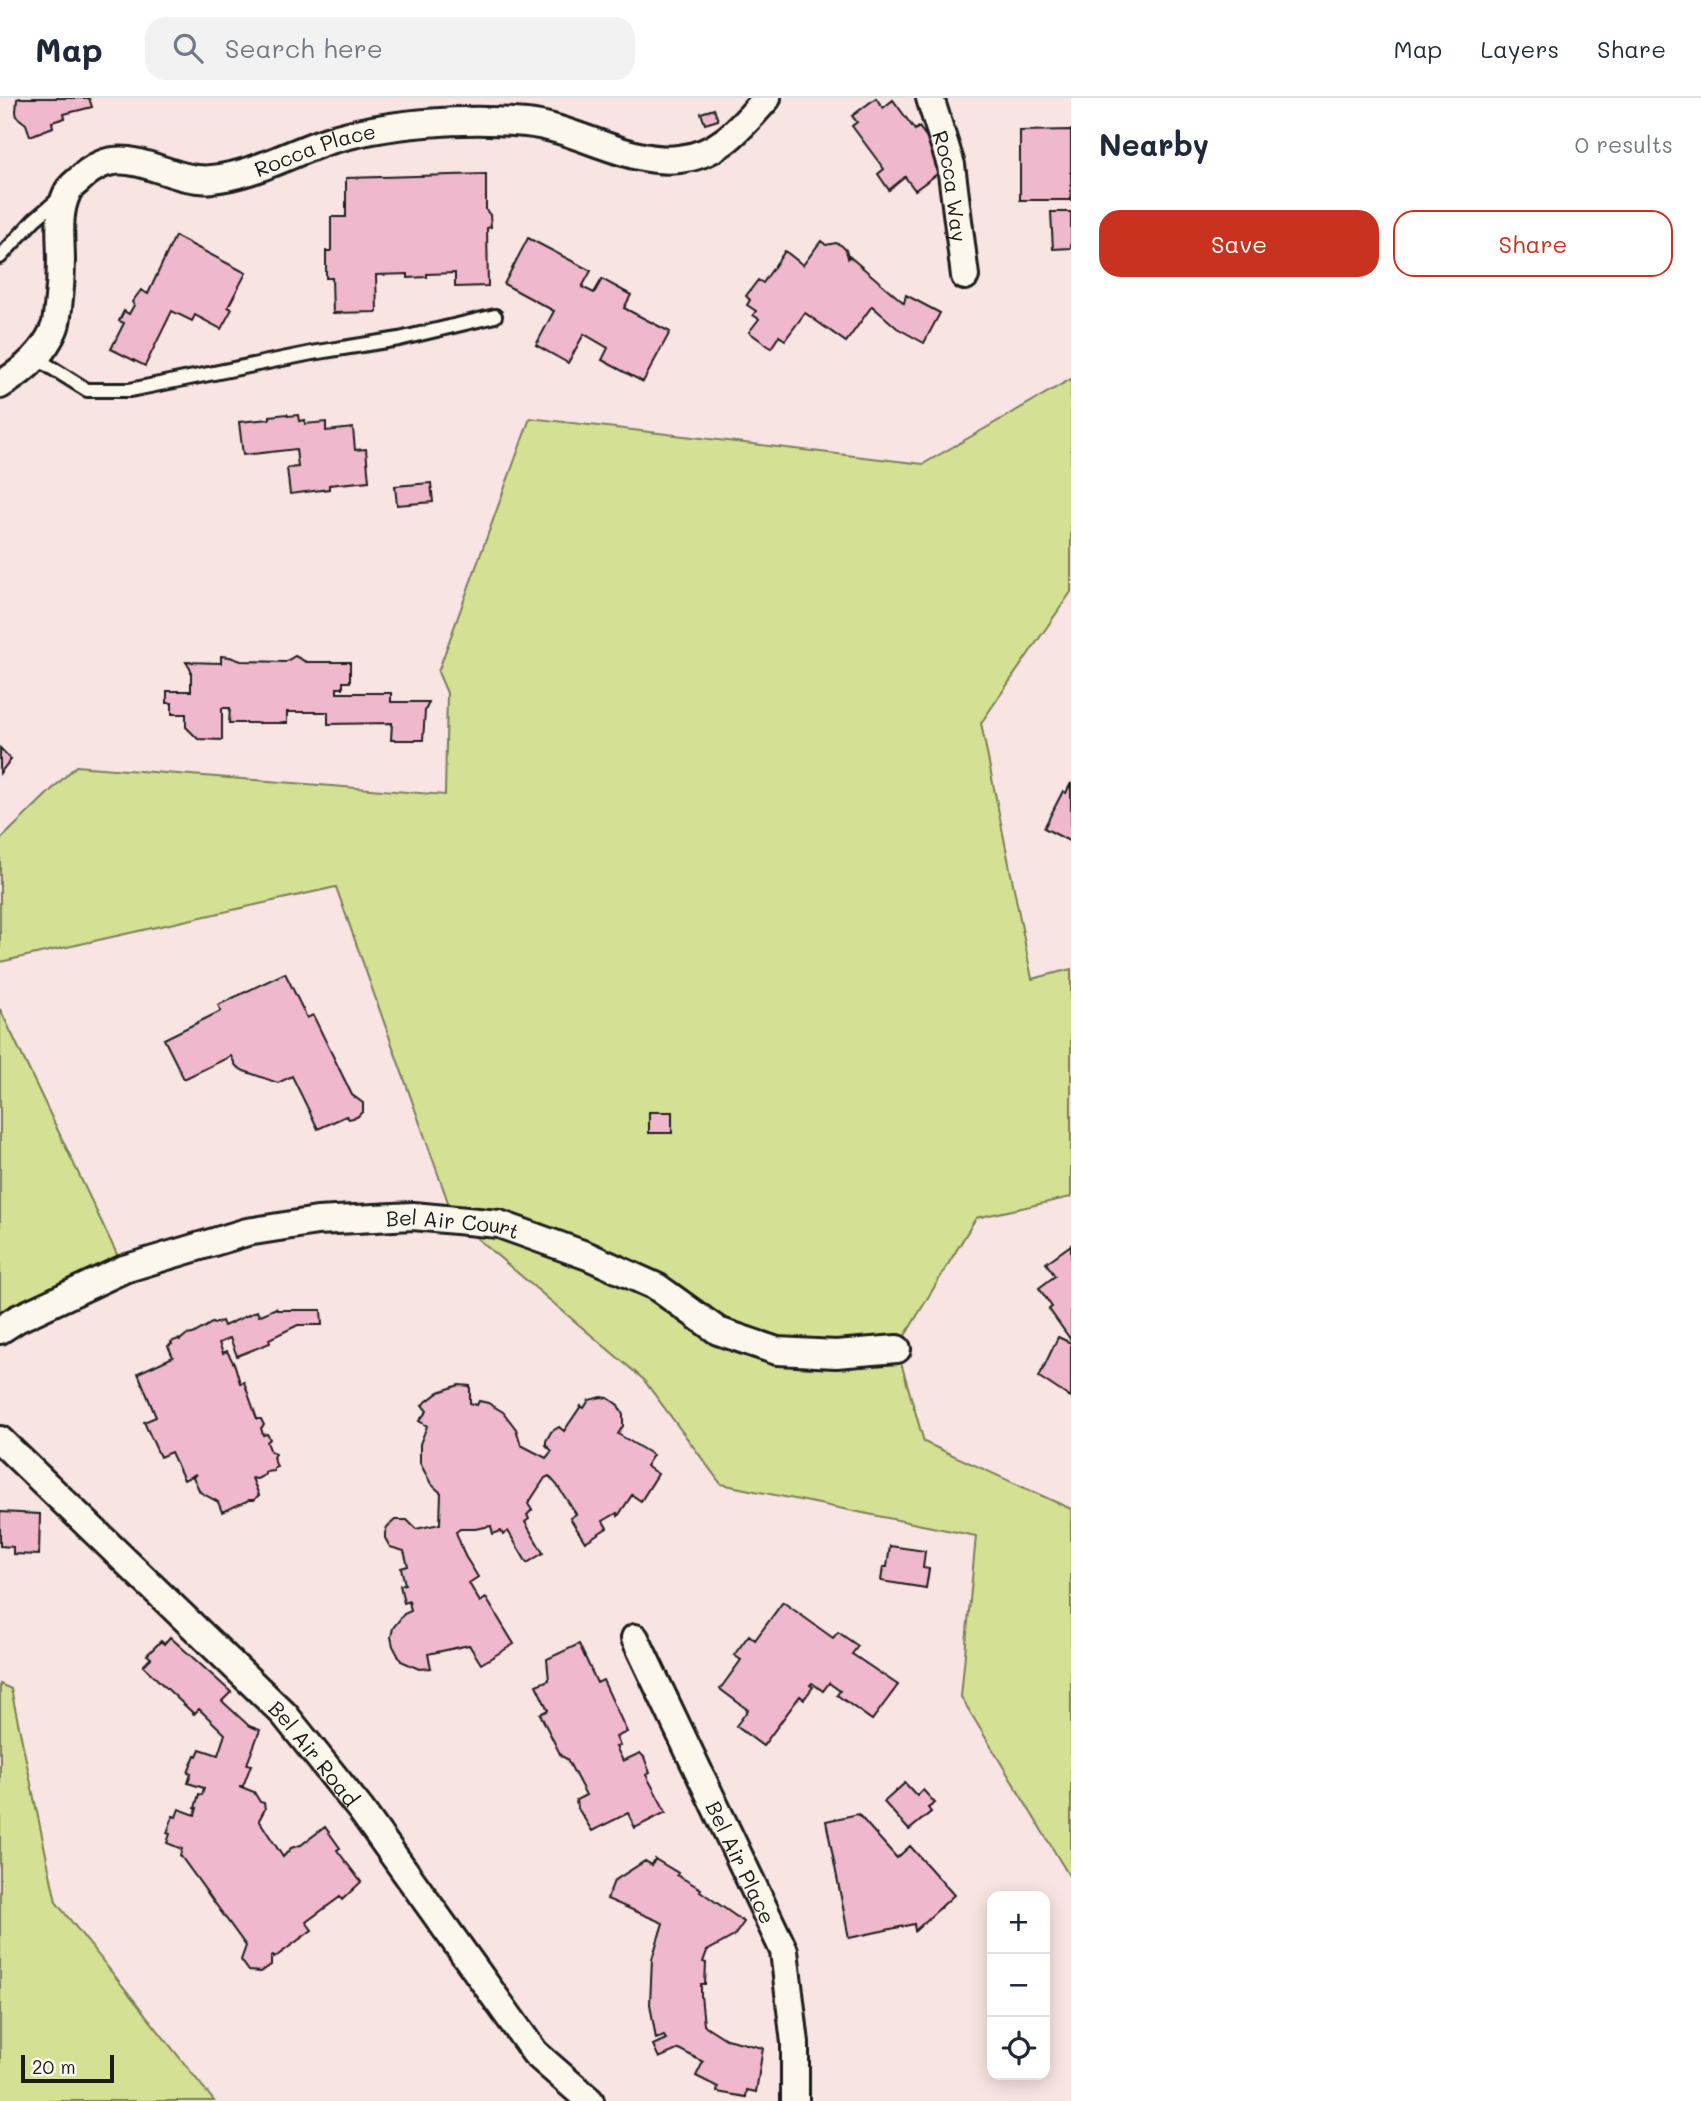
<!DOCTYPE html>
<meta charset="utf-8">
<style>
body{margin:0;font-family:Mali,sans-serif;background:#f2f2f3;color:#1f2937}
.controls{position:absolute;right:21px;bottom:21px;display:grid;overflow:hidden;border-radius:14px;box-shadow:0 4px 18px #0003}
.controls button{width:63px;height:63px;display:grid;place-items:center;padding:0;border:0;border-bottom:2px solid #e0e1e3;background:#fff;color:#1f2937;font:35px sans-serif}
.scale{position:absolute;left:21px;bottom:18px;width:93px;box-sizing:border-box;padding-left:7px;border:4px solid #1c1c1c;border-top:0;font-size:19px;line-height:24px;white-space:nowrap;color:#1c1c1c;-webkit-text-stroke:5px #fbf7ec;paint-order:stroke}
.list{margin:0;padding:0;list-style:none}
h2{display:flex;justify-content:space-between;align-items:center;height:91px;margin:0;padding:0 28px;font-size:30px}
h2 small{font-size:23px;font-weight:400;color:#747a83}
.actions{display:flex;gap:14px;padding:21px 28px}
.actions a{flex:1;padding:16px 0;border:2px solid #c8321e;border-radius:21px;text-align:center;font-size:24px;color:#c8321e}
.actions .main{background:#c8321e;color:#fff}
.icon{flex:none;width:38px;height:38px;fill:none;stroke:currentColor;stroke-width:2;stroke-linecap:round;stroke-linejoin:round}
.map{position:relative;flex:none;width:1071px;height:2003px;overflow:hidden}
header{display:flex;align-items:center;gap:42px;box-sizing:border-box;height:98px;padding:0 35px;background:#fff;border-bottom:2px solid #e0e1e3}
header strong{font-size:33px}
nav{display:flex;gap:38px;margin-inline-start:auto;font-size:24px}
.search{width:490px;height:63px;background:#f2f2f3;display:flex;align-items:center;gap:18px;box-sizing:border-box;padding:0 24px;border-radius:21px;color:#747a83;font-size:26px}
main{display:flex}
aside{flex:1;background:#fff}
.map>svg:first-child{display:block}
.green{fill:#d4e194;stroke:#787e58;stroke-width:2}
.building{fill:#f0b8cd;stroke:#1c1c1c;stroke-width:2}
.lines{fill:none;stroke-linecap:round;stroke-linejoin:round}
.lane-casing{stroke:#1c1c1c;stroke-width:18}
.street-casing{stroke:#1c1c1c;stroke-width:32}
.lane{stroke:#fbf7ec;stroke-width:12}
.street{stroke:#fbf7ec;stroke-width:26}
.labels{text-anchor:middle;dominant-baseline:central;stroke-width:7;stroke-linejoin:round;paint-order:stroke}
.street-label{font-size:21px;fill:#1c1c1c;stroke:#fbf7ec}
</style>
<header>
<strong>Map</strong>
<div class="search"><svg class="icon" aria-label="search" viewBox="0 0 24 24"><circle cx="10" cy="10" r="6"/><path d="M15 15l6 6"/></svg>Search here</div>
<nav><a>Map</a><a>Layers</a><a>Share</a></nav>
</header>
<main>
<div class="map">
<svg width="1071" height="2003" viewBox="0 0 1071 2003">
<rect width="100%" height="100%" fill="#f8e4e3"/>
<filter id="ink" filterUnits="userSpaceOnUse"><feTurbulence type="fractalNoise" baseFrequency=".0143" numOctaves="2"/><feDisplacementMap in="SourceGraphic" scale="14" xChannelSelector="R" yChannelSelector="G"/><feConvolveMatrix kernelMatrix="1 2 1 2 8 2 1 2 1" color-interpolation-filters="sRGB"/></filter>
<g filter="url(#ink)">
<path class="green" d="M 1071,281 L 1071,494 L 981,625 L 1032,881 L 1071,871 L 1071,1099 L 976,1120 L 897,1251 L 924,1344 L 1071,1411 L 1071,1781 L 961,1599 L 976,1438 L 721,1386 L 643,1281 L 454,1121 L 336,789 L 0,864 L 0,742 L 76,668 L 445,697 L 447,595 L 438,574 L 530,320 L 923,366 Z
M 0,911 L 124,1171 L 0,1232 Z
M 0,1586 L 11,1591 L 56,1804 L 214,2003 L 0,2003 Z"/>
<path class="building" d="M 20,0 L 89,0 L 92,9 L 64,16 L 65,20 L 52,24 L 53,29 L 30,38 L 26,26 L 17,19 L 16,14 L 17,1 Z
M 876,0 L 883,10 L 893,2 L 915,32 L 919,29 L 943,61 L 944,71 L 915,92 L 905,79 L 889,92 L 878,76 L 884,71 L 852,28 L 857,24 L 852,18 Z
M 714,11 L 718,22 L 705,26 L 701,15 Z
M 1071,32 L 1071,102 L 1020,102 L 1020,33 Z
M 486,76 L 486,112 L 490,117 L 491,129 L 487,130 L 488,188 L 455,189 L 455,175 L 427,176 L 427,179 L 408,180 L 408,176 L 376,177 L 377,214 L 333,215 L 332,180 L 326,180 L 326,153 L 331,153 L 331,119 L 346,119 L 346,80 Z
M 1051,114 L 1071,114 L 1071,150 L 1053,151 Z
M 175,138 L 246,175 L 228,209 L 232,211 L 221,231 L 195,217 L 192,223 L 172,213 L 145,268 L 111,251 L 124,225 L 119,223 L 124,213 L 129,216 L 134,207 L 132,204 L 141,192 L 148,196 Z
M 528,140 L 591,173 L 582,189 L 594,195 L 602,181 L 631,197 L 624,210 L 670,234 L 643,284 L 602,262 L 608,250 L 584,236 L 568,265 L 536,247 L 554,213 L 504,186 Z
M 821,143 L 826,147 L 836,145 L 841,147 L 846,152 L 848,160 L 849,158 L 904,205 L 906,197 L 940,215 L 924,245 L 897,230 L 872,208 L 846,244 L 805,215 L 785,242 L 779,238 L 771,250 L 749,234 L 759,221 L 753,217 L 756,213 L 747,207 L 750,202 L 746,198 L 758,182 L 763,185 L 785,153 L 803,167 Z
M 287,316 L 288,318 L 298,317 L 299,323 L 305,322 L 305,326 L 326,324 L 326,333 L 353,330 L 355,352 L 366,351 L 369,383 L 329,387 L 329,391 L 290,396 L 287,370 L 298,369 L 296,351 L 243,357 L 239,324 L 270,321 L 270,318 Z
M 431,385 L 433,404 L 397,407 L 395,388 Z
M 221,558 L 230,559 L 241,563 L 285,564 L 295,558 L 306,564 L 350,564 L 350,584 L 343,584 L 343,590 L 337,590 L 337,595 L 391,595 L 391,604 L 429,604 L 425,613 L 423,642 L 391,642 L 392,625 L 328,626 L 328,614 L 287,614 L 287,625 L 229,625 L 230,610 L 222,610 L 222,642 L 198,641 L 186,629 L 186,616 L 172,616 L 172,605 L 167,605 L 167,593 L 191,593 L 191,572 L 186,564 L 221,565 Z
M 0,650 L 11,661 L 0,675 Z
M 1071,685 L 1071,744 L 1044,730 L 1063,693 L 1066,695 Z
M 285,875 L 307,920 L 313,917 L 352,997 L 363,1005 L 363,1013 L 357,1019 L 349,1021 L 346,1018 L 318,1031 L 292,978 L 278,985 L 244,973 L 236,968 L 231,958 L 184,981 L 164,941 L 221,913 L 218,907 Z
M 649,1014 L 672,1014 L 672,1035 L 649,1035 Z
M 1071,1147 L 1071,1242 L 1049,1211 L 1052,1209 L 1039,1190 L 1055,1178 L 1046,1165 Z
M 276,1210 L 277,1212 L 321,1212 L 322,1227 L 298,1227 L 269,1241 L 270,1245 L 237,1258 L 230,1240 L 219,1245 L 223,1255 L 227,1253 L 235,1268 L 240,1285 L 244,1284 L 257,1321 L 261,1321 L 264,1327 L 261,1330 L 263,1337 L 267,1336 L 270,1341 L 267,1344 L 271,1354 L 275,1356 L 273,1359 L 277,1369 L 274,1370 L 274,1373 L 265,1374 L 265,1377 L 257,1381 L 252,1380 L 259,1397 L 254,1402 L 249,1402 L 222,1414 L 218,1404 L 200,1394 L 193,1379 L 196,1376 L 184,1382 L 171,1354 L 160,1359 L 144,1324 L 156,1319 L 138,1275 L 173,1259 L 168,1248 L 172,1246 L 171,1244 L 178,1241 L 180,1242 L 186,1237 L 193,1236 L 212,1225 L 214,1226 L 222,1223 L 224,1228 L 257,1213 L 259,1218 Z
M 1058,1239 L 1071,1245 L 1071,1300 L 1039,1279 Z
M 459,1287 L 470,1288 L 470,1305 L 477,1307 L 479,1303 L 488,1305 L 503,1314 L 516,1331 L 521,1347 L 546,1360 L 552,1353 L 546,1347 L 546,1343 L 551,1334 L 559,1329 L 564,1333 L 581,1308 L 584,1310 L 589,1302 L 601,1299 L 608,1300 L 618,1307 L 623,1317 L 623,1328 L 618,1336 L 653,1357 L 646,1368 L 658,1376 L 641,1403 L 632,1397 L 618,1418 L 617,1415 L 603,1423 L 607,1430 L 585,1444 L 570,1420 L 576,1416 L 557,1387 L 549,1378 L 545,1380 L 528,1406 L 532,1412 L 527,1417 L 529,1421 L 525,1424 L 543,1455 L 527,1465 L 508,1433 L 503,1437 L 501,1433 L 493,1436 L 491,1428 L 475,1431 L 460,1431 L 456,1434 L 465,1458 L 478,1479 L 469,1485 L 480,1504 L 486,1500 L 514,1546 L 481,1566 L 469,1547 L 428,1556 L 431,1570 L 419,1571 L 401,1563 L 393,1548 L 391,1539 L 393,1530 L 404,1516 L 411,1513 L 409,1503 L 404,1505 L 400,1487 L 405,1486 L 401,1470 L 408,1468 L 404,1453 L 390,1449 L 385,1440 L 385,1435 L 387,1429 L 395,1422 L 407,1422 L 416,1431 L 440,1426 L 441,1395 L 431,1386 L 420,1365 L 420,1346 L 427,1328 L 419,1323 L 427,1313 L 422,1307 L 439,1294 Z
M 0,1414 L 40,1416 L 39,1457 L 13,1456 L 13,1449 L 0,1448 Z
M 890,1448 L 925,1453 L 923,1470 L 929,1471 L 926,1490 L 881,1483 L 883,1469 L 887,1469 Z
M 783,1504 L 833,1540 L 838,1534 L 858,1548 L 852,1556 L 898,1587 L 872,1622 L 837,1597 L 840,1593 L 829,1585 L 823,1593 L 812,1585 L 810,1587 L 813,1589 L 804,1601 L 800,1598 L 763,1648 L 736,1628 L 748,1612 L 720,1591 L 741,1562 L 734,1557 L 749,1537 L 755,1542 Z
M 170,1539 L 231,1594 L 222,1603 L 249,1628 L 260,1632 L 247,1666 L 251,1667 L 243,1688 L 239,1688 L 254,1694 L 260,1704 L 264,1705 L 265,1711 L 259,1722 L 283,1759 L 291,1750 L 301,1747 L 325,1729 L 340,1750 L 337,1752 L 361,1784 L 342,1802 L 340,1799 L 306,1824 L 312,1832 L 274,1860 L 273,1858 L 271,1859 L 271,1867 L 261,1874 L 249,1873 L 241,1862 L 246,1848 L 180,1757 L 182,1751 L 167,1745 L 170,1736 L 167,1735 L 173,1718 L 176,1719 L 179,1711 L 195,1717 L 197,1710 L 195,1710 L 199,1696 L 202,1697 L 204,1690 L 188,1685 L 191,1676 L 188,1675 L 195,1657 L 197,1658 L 200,1651 L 218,1657 L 225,1636 L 199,1611 L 194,1616 L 143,1568 L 151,1560 L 147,1557 L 161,1543 L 164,1546 Z
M 579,1546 L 597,1585 L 603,1582 L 627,1634 L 616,1639 L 620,1648 L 616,1649 L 623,1663 L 640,1655 L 644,1659 L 650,1675 L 646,1677 L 666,1714 L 635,1730 L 628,1715 L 592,1733 L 577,1709 L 576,1702 L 586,1697 L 567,1661 L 561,1658 L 540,1616 L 548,1612 L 536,1587 L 549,1582 L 547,1561 Z
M 905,1685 L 917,1698 L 923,1692 L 935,1705 L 928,1710 L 931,1714 L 909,1732 L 884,1704 Z
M 858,1716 L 897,1760 L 910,1748 L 954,1797 L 915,1833 L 914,1826 L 849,1840 L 826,1723 Z
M 655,1761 L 678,1775 L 677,1777 L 701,1791 L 700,1793 L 744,1824 L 734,1838 L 707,1853 L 703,1864 L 706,1865 L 705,1886 L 701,1886 L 701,1897 L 704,1927 L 726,1941 L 763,1950 L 756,1994 L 747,1992 L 746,1999 L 717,1994 L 718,1989 L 696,1978 L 703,1964 L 679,1951 L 659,1960 L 653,1947 L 666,1941 L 664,1938 L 656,1941 L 650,1906 L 652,1861 L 663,1825 L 607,1801 L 614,1783 L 645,1763 L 652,1767 Z"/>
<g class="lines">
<g class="lane-casing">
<path id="lane" d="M 0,159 L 34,122 L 62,98
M 36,260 L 87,292 L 130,292 L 312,255 L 399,241 L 495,218"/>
</g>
<g class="street-casing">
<g id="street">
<path id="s1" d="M 930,0 L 951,67 L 965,178"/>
<path id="s2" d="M 0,287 C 22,274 44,255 54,231 C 57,225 57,216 58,210 C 60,194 61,178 61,163 C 61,140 57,116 67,95 C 69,89 77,84 81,80 C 89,72 102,64 114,63 C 145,59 179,85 212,81 C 253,77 288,56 327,43 C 385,25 465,19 526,25 C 577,30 629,67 679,61 C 720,57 741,29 767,0"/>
<path id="s3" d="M 0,1232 L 17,1221 L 124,1171 L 247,1134 L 317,1123 L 413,1118 L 499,1126 L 588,1158 L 657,1189 L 718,1233 L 777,1253 L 836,1256 L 897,1251"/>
<path id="s4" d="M 0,1342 L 284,1616 L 361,1712 L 535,1955 L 590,2003"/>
<path id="s5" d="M 635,1540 L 784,1853 L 795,1945 L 795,2003"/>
</g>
</g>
<use href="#lane" class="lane"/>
<use href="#street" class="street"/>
</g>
</g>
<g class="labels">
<g class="street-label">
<text stroke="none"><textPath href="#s2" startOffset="483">Rocca Place</textPath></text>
<text stroke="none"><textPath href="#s1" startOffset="91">Rocca Way</textPath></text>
<text stroke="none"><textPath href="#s3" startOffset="474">Bel Air Court</textPath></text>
<text stroke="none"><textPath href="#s4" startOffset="444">Bel Air Road</textPath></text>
<text stroke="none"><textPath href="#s5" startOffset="248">Bel Air Place</textPath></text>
</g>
</g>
</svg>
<div class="controls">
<button>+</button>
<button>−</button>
<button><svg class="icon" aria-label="locate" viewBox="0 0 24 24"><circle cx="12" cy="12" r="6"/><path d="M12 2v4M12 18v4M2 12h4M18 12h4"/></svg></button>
</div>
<div class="scale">20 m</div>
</div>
<aside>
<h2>Nearby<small>0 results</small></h2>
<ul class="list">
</ul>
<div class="actions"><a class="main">Save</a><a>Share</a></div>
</aside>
</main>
